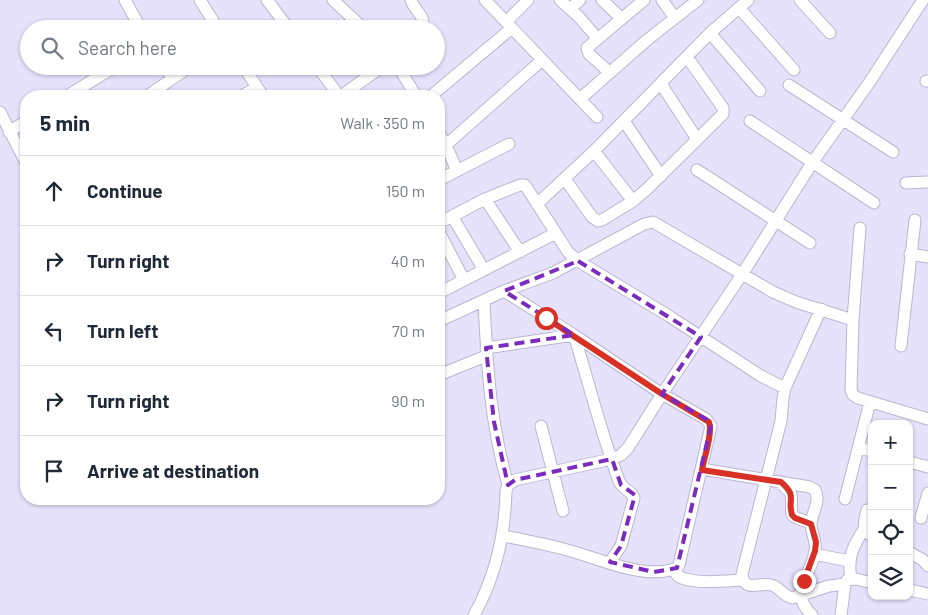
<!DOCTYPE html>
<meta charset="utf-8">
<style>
body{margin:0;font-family:Barlow,sans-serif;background:#f2f2f3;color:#1f2937}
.controls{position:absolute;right:15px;bottom:15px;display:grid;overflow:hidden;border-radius:10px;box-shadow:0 1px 4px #0004}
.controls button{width:45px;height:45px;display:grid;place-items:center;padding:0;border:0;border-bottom:1px solid #e0e1e3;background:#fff;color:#1f2937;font:25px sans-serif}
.stop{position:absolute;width:15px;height:15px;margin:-11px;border:4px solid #d93025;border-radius:50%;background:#fff}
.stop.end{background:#d93025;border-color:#fff;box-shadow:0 1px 5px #0008}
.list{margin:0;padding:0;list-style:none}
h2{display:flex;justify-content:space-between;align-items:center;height:65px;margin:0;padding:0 20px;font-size:21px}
h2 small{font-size:16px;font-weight:400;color:#747a83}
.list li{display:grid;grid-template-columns:32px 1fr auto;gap:15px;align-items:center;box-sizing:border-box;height:70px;padding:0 20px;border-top:1px solid #e0e1e3}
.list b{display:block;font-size:19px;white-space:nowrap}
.list em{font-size:16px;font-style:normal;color:#747a83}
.icon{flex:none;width:28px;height:28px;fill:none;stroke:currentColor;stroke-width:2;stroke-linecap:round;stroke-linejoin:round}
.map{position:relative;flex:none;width:928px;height:615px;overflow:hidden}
.search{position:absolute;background:#fff;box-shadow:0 1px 4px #0004;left:20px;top:20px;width:425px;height:55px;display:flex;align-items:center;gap:12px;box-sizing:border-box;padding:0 18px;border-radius:28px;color:#747a83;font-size:19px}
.panel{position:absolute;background:#fff;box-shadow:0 1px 4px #0004;left:20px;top:90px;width:425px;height:415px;border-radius:20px}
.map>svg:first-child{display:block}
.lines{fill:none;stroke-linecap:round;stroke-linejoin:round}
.minor-casing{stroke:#bbb6cf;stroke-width:13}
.minor{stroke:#fff;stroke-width:11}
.route{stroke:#d93025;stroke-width:6}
.marked{fill:none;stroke:#7b2cbf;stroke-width:4;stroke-dasharray:10 6;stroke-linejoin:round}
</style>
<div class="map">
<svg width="928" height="615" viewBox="0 0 928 615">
<rect width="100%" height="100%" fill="#e7e2fc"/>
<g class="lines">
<g class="minor-casing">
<path id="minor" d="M 125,0 L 141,29
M 200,0 L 218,29
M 267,0 L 289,29
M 333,0 L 364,29
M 411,0 C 414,11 428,17 421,29
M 485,0 L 597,117
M 560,0 L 579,17 L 597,38
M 602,0 L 621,18
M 662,0 L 675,18
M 800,0 L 830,33
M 570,9 L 580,0
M 740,9 L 794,70
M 506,22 L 528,0
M 710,33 L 760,91
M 164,66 L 172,78
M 243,66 L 263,96
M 317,66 L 339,96
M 398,66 L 416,96
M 609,72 L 589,54 L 587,48 L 644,0
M 926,81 L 928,81
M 661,84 L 697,139
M 789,85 L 893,152
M 67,96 L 116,66
M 147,96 L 191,66
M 242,96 L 257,87
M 341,96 L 383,66
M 431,96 L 512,28
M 581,98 L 647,40 L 698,0
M 0,112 L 26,163
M 624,121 L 661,176
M 750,121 L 874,203
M 9,132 L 26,121
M 439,133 L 446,145 L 542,60
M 446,145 L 457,171
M 594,151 L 633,201
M 697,170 L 810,243
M 565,179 L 592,217 L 598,221 L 602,220 L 633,201 L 647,189 L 723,114 L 723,108 L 687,57
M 439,180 L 509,144
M 906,183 L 928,182
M 485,199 L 520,252
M 537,204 L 594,151 L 710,33 L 748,0
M 452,216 L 484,270
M 439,223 L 485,199 L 520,185 L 525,185 L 568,252 L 578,261 L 669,316 L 761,376 L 785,388
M 860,228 L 853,320 L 851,390 L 853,395 L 858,398 L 928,419
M 439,232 L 464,280
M 910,254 L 928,257
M 504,291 L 553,273 L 644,224 L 653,222 L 773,292 L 796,302 L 853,320
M 439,293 L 556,233
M 484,301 C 487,365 490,422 508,485
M 821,309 L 785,388 L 783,398 L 781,421 L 742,574 C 744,593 759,582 771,585 C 780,587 783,596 792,598 L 829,586 L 845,584
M 439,321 L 504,291 L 574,335 L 662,394 L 706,419 L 711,426 L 679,565 L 677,568 C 645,581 599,558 567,550 C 546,544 524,540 503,536
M 901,346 L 915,220
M 486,348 L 574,335 C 589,383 601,433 619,481 C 622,489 631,490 634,498 L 621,546 L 610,562
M 439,375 L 486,356
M 541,426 L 563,511
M 858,448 L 872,451
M 909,462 L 928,467
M 702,469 L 810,487 L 815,490 C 821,501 812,512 811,524 C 811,533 817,541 815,551 C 812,576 787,591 812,615
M 781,483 L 791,494 C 794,518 784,514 811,523
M 845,499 L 870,402
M 867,510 C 865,521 860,530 872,536
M 921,518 L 928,493
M 909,552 L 923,560 L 928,566
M 814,554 L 849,561
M 674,569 C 676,573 677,577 682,578 C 698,584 725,581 742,580
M 851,579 C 847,558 853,546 864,529
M 909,590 L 928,594
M 474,615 C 496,576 505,535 506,491 L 508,485 L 515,480 L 612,459 L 621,455 L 628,448 L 662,394 L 743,273 L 812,163 L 869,83 L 923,0
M 841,615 L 845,584 L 847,580 L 856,579 L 872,583"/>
</g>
<use href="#minor" class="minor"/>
</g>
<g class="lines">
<path class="route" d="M 546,318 L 662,394 L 709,422 C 713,433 704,458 702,470 L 781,482 C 798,497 787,498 792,515 L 795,518 L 811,524 L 816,542 L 815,551 L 804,581"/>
</g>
<path class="marked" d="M 578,261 L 701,337 L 662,394 L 706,419 L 711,426 L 677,568 L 654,572 L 610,562 L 621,546 L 635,495 L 621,485 L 612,459 L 515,480 L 508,485 L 494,422 L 486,348 L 574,335 L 504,291 Z"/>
</svg>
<div class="controls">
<button>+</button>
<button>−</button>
<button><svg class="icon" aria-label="locate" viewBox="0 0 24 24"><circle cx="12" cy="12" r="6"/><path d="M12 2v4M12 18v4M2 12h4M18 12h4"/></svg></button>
<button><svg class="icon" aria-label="layers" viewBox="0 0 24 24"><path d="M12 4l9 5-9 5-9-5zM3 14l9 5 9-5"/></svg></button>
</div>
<div class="stop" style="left:546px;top:318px"></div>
<div class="stop end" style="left:804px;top:581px"></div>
<div class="search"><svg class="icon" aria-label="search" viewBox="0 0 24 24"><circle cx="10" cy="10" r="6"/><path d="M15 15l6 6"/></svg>Search here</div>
<section class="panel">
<h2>5 min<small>Walk · 350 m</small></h2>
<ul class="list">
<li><svg class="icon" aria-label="ahead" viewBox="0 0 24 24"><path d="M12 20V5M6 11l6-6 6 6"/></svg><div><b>Continue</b></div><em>150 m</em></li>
<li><svg class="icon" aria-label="right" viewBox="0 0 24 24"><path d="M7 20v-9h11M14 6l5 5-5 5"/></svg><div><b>Turn right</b></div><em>40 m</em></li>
<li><svg class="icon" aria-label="left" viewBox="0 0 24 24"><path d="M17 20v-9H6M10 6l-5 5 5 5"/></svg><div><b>Turn left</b></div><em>70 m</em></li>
<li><svg class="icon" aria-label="right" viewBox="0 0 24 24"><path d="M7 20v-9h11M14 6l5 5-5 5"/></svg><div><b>Turn right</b></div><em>90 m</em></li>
<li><svg class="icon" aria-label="arrive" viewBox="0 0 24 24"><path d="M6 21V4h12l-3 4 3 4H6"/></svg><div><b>Arrive at destination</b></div></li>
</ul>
</section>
</div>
